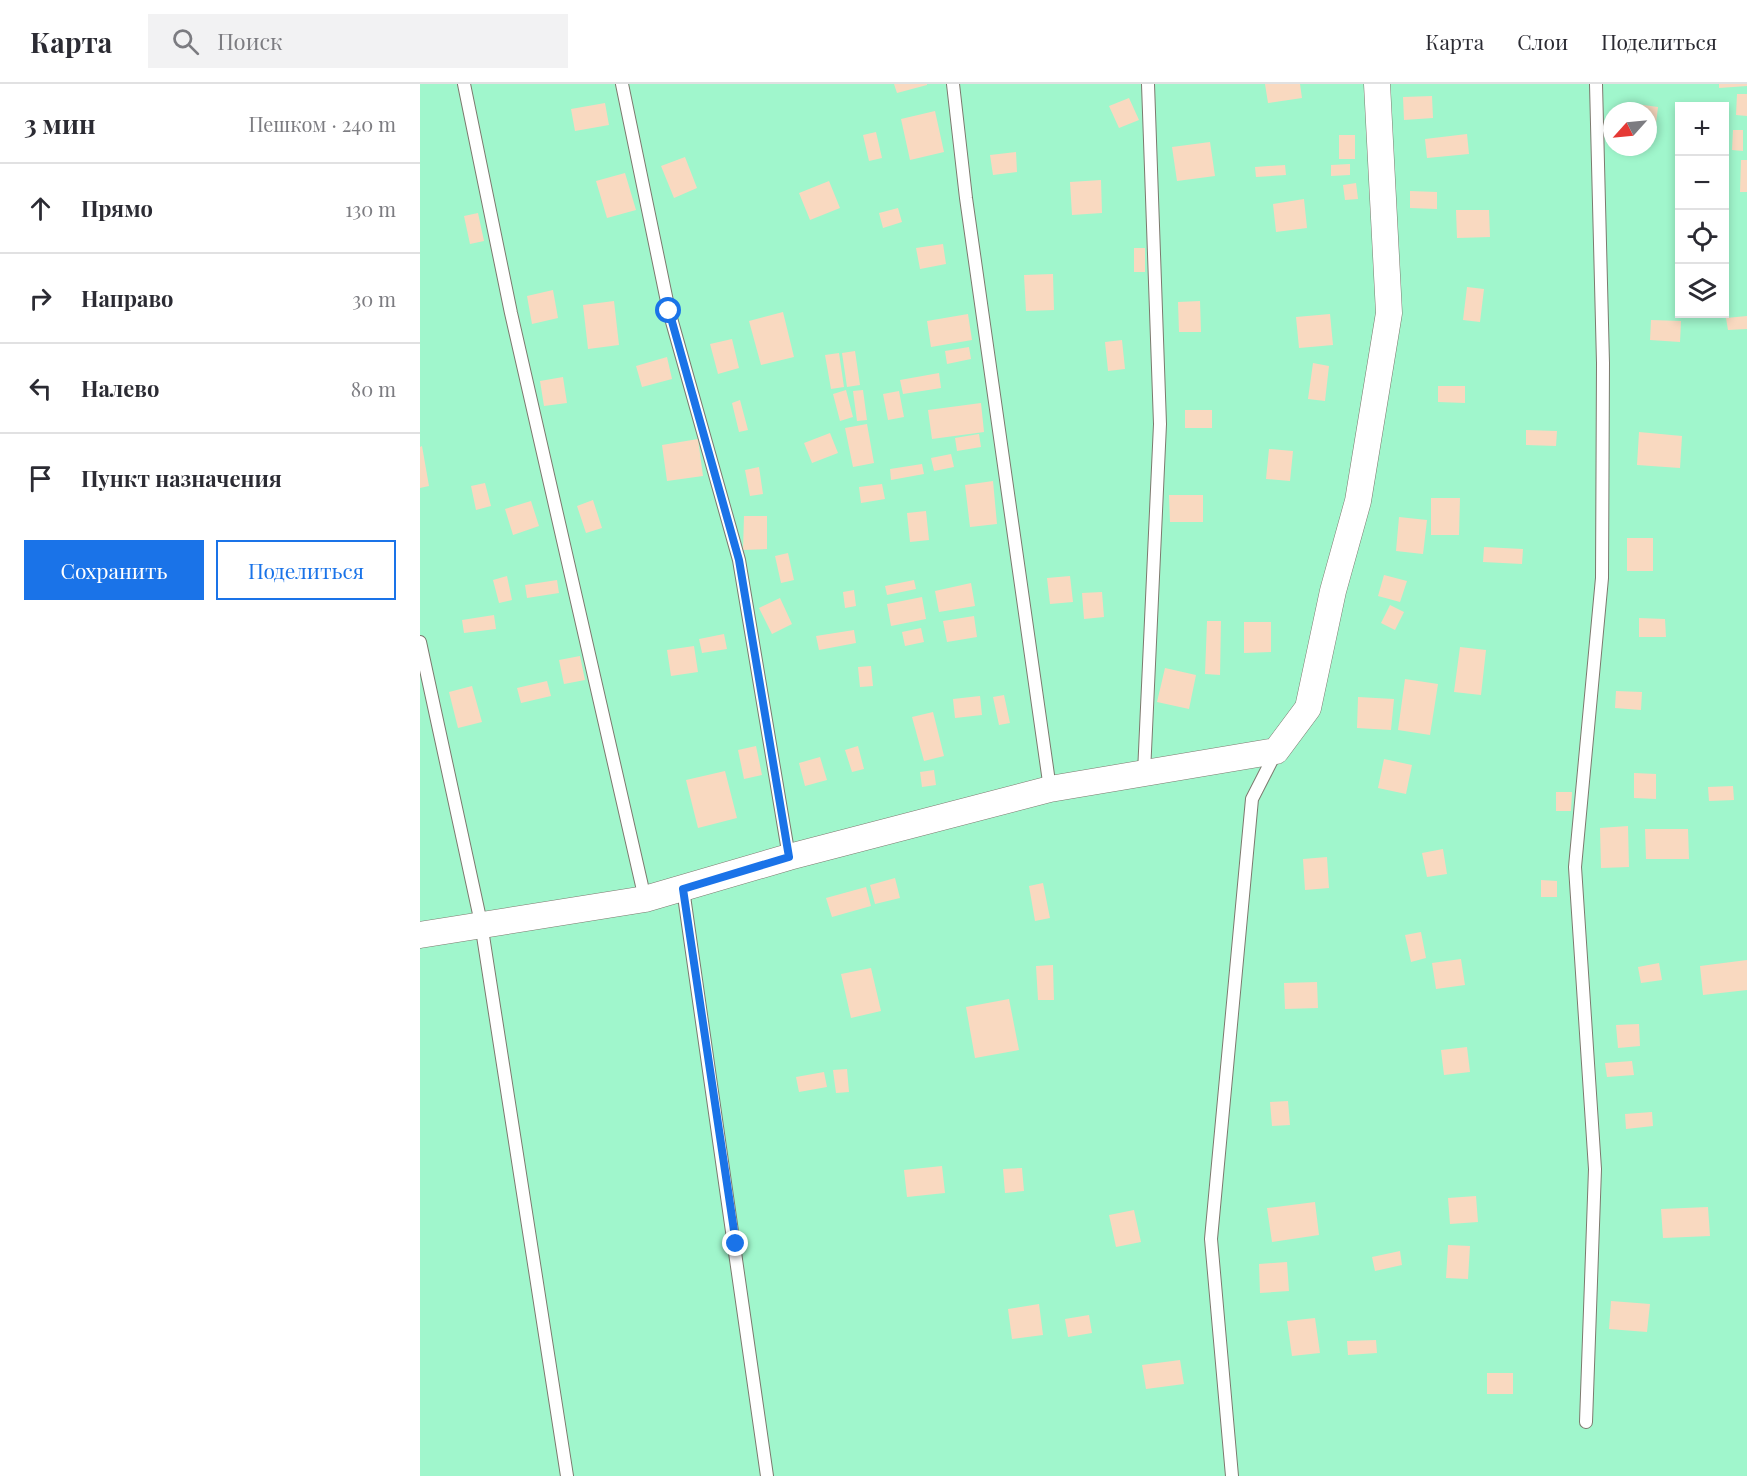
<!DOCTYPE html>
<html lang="ru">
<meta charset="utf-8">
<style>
body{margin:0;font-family:"Playfair Display",serif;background:#f2f2f3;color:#2b2b33}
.controls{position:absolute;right:18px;top:18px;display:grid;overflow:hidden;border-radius:0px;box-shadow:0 3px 9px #0003}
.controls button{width:54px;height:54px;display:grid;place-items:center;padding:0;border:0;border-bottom:2px solid #e1e1e2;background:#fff;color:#2b2b33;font:30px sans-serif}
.compass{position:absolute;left:1183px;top:18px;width:54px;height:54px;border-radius:50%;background:#fff;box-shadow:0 3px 9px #0003;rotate:243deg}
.stop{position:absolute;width:18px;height:18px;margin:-14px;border:4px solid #1a73e8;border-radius:50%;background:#fff}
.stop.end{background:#1a73e8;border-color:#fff;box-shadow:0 2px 6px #0008}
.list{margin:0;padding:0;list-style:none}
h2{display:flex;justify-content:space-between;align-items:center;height:78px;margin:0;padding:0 24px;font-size:26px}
h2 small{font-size:20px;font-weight:400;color:#7c7c81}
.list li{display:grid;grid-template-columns:39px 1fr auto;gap:18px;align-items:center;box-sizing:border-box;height:90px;padding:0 24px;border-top:2px solid #e1e1e2}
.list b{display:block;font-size:22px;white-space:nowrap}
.list em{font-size:20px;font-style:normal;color:#7c7c81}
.actions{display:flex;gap:12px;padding:18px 24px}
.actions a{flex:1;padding:14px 0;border:2px solid #1a73e8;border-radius:0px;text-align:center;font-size:21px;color:#1a73e8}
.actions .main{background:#1a73e8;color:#fff}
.icon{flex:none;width:33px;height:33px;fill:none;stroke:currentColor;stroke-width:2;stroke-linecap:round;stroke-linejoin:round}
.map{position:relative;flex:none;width:1327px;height:1392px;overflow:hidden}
header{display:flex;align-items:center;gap:36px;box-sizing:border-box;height:84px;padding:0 30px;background:#fff;border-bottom:2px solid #e1e1e2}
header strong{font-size:28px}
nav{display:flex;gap:33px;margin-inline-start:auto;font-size:21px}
.search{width:420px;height:54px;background:#f2f2f3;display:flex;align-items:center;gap:15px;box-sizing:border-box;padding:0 21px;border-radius:0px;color:#7c7c81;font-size:22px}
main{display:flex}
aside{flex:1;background:#fff}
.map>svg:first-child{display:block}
.green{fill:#a0f6cc;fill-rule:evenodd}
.building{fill:#f9d9c0}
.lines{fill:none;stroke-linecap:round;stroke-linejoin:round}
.service-casing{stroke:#7d796e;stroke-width:14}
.minor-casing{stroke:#7d796e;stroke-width:27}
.service{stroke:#fff;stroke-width:12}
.minor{stroke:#fff;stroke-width:26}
.route{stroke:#1a73e8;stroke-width:8}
</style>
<header>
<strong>Карта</strong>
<div class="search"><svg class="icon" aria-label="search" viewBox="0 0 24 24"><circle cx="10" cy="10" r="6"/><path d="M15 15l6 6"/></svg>Поиск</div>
<nav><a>Карта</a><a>Слои</a><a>Поделиться</a></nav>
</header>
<main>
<aside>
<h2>3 мин<small>Пешком · 240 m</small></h2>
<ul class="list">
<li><svg class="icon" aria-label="ahead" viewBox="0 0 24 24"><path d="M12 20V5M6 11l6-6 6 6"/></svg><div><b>Прямо</b></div><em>130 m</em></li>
<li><svg class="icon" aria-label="right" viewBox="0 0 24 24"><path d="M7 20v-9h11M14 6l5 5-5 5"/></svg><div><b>Направо</b></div><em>30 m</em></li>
<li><svg class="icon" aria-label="left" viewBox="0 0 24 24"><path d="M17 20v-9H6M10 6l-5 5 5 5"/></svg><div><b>Налево</b></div><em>80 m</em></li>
<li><svg class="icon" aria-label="arrive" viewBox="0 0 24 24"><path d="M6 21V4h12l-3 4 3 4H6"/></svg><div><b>Пункт назначения</b></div></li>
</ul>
<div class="actions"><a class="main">Сохранить</a><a>Поделиться</a></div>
</aside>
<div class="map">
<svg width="1327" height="1392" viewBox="0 0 1327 1392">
<rect width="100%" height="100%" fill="#fffbf0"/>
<path class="green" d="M 0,0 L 1327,0 L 1327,1392 L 0,1392 ZM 1260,22 L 1304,22 L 1304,230 L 1260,230 ZM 1192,27 L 1228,27 L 1228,63 L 1192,63 Z"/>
<path class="building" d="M 474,0 L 507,0 L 507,1 L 477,9 Z
M 845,0 L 880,0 L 882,14 L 848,19 Z
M 1299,0 L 1327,0 L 1327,2 L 1299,4 Z
M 1317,10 L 1327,10 L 1327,32 L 1316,31 Z
M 1012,12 L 1013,34 L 984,36 L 983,13 Z
M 709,14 L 719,36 L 699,44 L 689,22 Z
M 185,19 L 189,41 L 155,47 L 151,25 Z
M 1209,19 L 1238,23 L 1236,40 L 1228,39 L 1228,27 L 1208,27 Z
M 515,27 L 524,68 L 490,76 L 481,35 Z
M 1313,46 L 1323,46 L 1323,67 L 1312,66 Z
M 456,48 L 462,74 L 449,77 L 443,51 Z
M 1047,50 L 1049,70 L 1007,74 L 1005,55 Z
M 919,51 L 935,51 L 935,75 L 919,75 Z
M 790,58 L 795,92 L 757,97 L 752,63 Z
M 596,68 L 597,88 L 573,91 L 570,71 Z
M 265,73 L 277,104 L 254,114 L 241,82 Z
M 1321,76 L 1327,76 L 1327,108 L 1320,108 Z
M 930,80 L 930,91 L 911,92 L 911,81 Z
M 865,81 L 866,91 L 836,93 L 835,83 Z
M 205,89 L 216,126 L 187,134 L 176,97 Z
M 681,96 L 682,129 L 652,131 L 650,98 Z
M 409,97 L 420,124 L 390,136 L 379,109 Z
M 936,99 L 938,115 L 925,116 L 923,101 Z
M 990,107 L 1017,108 L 1017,125 L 990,124 Z
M 884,115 L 887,144 L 856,148 L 853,120 Z
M 478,124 L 482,138 L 463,144 L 459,129 Z
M 1036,126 L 1069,126 L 1070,153 L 1037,154 Z
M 58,129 L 64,157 L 50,160 L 44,132 Z
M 523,160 L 526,180 L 500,185 L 496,164 Z
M 714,164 L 725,164 L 725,188 L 714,188 Z
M 633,190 L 634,226 L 606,227 L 604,191 Z
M 1047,203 L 1064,205 L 1060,238 L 1043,236 Z
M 133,206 L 138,234 L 112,240 L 107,212 Z
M 194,217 L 199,261 L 168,265 L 163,221 Z
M 780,217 L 781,248 L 759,248 L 758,218 Z
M 363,228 L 374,273 L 341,281 L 329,237 Z
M 548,230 L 552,256 L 511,263 L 507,237 Z
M 910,230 L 913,261 L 879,264 L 876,233 Z
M 1327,232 L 1327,245 L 1308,246 L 1306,234 Z
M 1231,236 L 1261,237 L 1260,258 L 1230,256 Z
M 312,255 L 319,284 L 298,290 L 290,260 Z
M 702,256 L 705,285 L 688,287 L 685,258 Z
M 549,263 L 551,275 L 527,280 L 525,267 Z
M 435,267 L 440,301 L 427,303 L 422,269 Z
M 419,269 L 424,303 L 411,305 L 405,271 Z
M 247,273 L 252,295 L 222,303 L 216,282 Z
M 893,279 L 909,282 L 905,317 L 888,315 Z
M 519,289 L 521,304 L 483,310 L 480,296 Z
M 143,293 L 147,319 L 124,322 L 120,297 Z
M 1018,302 L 1045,302 L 1045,319 L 1018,318 Z
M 426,306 L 433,333 L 420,337 L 413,310 Z
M 443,306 L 447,336 L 437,337 L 433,307 Z
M 479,307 L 484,333 L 468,336 L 463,310 Z
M 320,316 L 328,346 L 319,348 L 312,319 Z
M 561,319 L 564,348 L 512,355 L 508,326 Z
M 765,326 L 792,326 L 792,344 L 765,344 Z
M 447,340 L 454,379 L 433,383 L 425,344 Z
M 1106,346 L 1137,347 L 1136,362 L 1106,361 Z
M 1219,348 L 1262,352 L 1260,384 L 1217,381 Z
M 410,349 L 418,369 L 392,379 L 384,359 Z
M 559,350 L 561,363 L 537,367 L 535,354 Z
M 278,355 L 283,392 L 247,397 L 242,361 Z
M 2,362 L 9,402 L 0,404 L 0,363 Z
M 849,365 L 873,367 L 870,397 L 846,395 Z
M 531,370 L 534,383 L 514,387 L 511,374 Z
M 502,380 L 504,390 L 471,396 L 470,385 Z
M 339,383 L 343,410 L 330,412 L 325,386 Z
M 573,397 L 577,440 L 550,443 L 545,401 Z
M 65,399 L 71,422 L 56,426 L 51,402 Z
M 462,400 L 465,415 L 441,419 L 439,403 Z
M 749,411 L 783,411 L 783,438 L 750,438 Z
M 1011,414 L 1040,414 L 1039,451 L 1011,451 Z
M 173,416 L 182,444 L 166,449 L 157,422 Z
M 111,417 L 119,442 L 93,451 L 85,425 Z
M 506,427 L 509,456 L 490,458 L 487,429 Z
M 324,432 L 347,432 L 347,465 L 323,466 Z
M 979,433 L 1007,436 L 1003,470 L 976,467 Z
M 1207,454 L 1233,454 L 1233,487 L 1207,487 Z
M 1064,463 L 1103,465 L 1102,480 L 1063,478 Z
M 368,469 L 374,496 L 361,499 L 355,472 Z
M 964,491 L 987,497 L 980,518 L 958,512 Z
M 87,492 L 92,516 L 79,519 L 73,496 Z
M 650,492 L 653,518 L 630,520 L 627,494 Z
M 137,496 L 139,509 L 107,514 L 105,501 Z
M 494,496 L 496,505 L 467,511 L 465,502 Z
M 551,499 L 555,522 L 519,528 L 515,507 Z
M 434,506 L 436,522 L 425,524 L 423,508 Z
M 682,508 L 684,533 L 664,535 L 662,509 Z
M 502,513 L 506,535 L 471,542 L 467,520 Z
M 360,514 L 372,540 L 352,550 L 339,524 Z
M 970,521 L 984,528 L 975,546 L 961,539 Z
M 74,531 L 76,545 L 44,549 L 42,536 Z
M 554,532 L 557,553 L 527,558 L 523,537 Z
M 1219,534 L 1245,535 L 1246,553 L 1219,553 Z
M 787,537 L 801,537 L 800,591 L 785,590 Z
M 824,538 L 851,538 L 851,568 L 824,569 Z
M 501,544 L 504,558 L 485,562 L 482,548 Z
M 434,546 L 436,559 L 399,566 L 396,552 Z
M 304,550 L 307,565 L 282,569 L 279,555 Z
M 274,562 L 278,588 L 251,592 L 247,566 Z
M 1040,563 L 1066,566 L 1061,611 L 1034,608 Z
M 160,572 L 165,596 L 144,600 L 139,576 Z
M 451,582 L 453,602 L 440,603 L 438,583 Z
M 745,584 L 776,591 L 769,625 L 737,618 Z
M 985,595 L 1018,600 L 1010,651 L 978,646 Z
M 127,597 L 131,612 L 101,619 L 97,604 Z
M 52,602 L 62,638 L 38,644 L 29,608 Z
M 1196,607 L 1222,608 L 1221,626 L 1195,624 Z
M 584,611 L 590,639 L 579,641 L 573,613 Z
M 560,612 L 562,631 L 535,634 L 533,615 Z
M 938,613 L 974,615 L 971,646 L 937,644 Z
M 513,628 L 524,672 L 504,677 L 492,633 Z
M 336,662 L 342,691 L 324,695 L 318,666 Z
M 438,662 L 444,685 L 432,688 L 425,666 Z
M 400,673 L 407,696 L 385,702 L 379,679 Z
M 964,675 L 992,681 L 986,710 L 958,704 Z
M 514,686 L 516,701 L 502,703 L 500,688 Z
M 305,687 L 317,734 L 278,744 L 266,696 Z
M 1214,689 L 1236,690 L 1236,715 L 1214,714 Z
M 1313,702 L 1314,716 L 1289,717 L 1288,703 Z
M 1136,708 L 1152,708 L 1151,727 L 1136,727 Z
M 1208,742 L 1209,783 L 1181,784 L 1180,744 Z
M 1225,745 L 1268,745 L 1269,775 L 1226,775 Z
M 1023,765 L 1027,790 L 1007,793 L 1002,769 Z
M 907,773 L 909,804 L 885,806 L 883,775 Z
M 475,794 L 480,814 L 455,820 L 450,801 Z
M 1121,796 L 1137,797 L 1137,813 L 1121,813 Z
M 623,799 L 630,834 L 615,837 L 609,802 Z
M 446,803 L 451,822 L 412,833 L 406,814 Z
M 1001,848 L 1006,874 L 991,878 L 985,851 Z
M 1041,875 L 1045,901 L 1016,905 L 1012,879 Z
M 1327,876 L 1327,906 L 1283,911 L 1280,882 Z
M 1239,879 L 1242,896 L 1221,899 L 1218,883 Z
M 633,881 L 634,916 L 618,916 L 616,882 Z
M 451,884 L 461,927 L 431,934 L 421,890 Z
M 897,898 L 898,924 L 865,925 L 864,899 Z
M 589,915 L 599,966 L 555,974 L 546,923 Z
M 1219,940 L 1220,962 L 1198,964 L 1196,941 Z
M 1047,963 L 1050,988 L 1024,991 L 1021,966 Z
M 1212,977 L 1214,991 L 1187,993 L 1185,979 Z
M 427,985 L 429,1008 L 416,1009 L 413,986 Z
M 404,988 L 407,1003 L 379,1008 L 376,993 Z
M 868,1017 L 870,1041 L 852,1042 L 850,1018 Z
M 1232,1028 L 1233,1042 L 1206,1045 L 1205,1030 Z
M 522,1082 L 525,1109 L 487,1113 L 484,1086 Z
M 602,1084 L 604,1107 L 585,1109 L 583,1085 Z
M 1056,1112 L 1058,1138 L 1030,1140 L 1028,1114 Z
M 895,1118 L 899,1151 L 852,1158 L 847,1124 Z
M 1288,1123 L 1290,1152 L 1243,1154 L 1241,1125 Z
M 714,1126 L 721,1158 L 696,1163 L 689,1131 Z
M 1028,1161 L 1050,1162 L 1048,1195 L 1026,1194 Z
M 980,1167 L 982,1181 L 955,1187 L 952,1173 Z
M 867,1178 L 869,1207 L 840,1209 L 839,1180 Z
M 1191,1217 L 1230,1220 L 1227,1248 L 1189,1245 Z
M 619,1220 L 623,1251 L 592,1255 L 588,1225 Z
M 669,1231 L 672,1249 L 648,1253 L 645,1235 Z
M 895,1234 L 900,1269 L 872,1272 L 867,1237 Z
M 956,1256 L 957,1269 L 928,1271 L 927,1257 Z
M 760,1276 L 764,1300 L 726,1305 L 722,1281 Z
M 1067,1289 L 1093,1289 L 1093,1310 L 1067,1310 Z"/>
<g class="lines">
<g class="service-casing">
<path id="service" d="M 44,0 L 91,229 L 225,815
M 202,0 L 249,227 L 319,476 L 369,773
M 533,0 L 546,114 L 630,705
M 0,558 L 61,839 L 147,1392
M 724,689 L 740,340 L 728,0
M 263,805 L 347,1392
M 1166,1338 L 1175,1085 L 1155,783 L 1182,494 L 1183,279 L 1176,0
M 812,1392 L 791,1155 L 832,715 L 856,668"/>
</g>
<g class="minor-casing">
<path id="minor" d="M 0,851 L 225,815 L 369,773 L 630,705 L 856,667 L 888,624 L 913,507 L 938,417 L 969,229 L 957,0"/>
</g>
<use href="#service" class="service"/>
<use href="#minor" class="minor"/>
</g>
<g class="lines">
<path class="route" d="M 249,227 L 319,476 L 369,773 L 263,805 L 316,1160"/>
</g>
</svg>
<div class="controls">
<button>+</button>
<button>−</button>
<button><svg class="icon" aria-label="locate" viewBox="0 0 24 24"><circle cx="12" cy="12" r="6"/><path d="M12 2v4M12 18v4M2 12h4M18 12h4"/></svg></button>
<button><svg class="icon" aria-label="layers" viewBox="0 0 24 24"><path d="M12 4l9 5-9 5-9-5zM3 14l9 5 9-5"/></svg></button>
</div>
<svg class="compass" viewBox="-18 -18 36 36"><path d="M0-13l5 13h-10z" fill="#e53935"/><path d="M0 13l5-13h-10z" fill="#7c7c81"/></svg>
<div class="stop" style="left:249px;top:227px"></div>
<div class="stop end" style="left:316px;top:1160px"></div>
</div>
</main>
